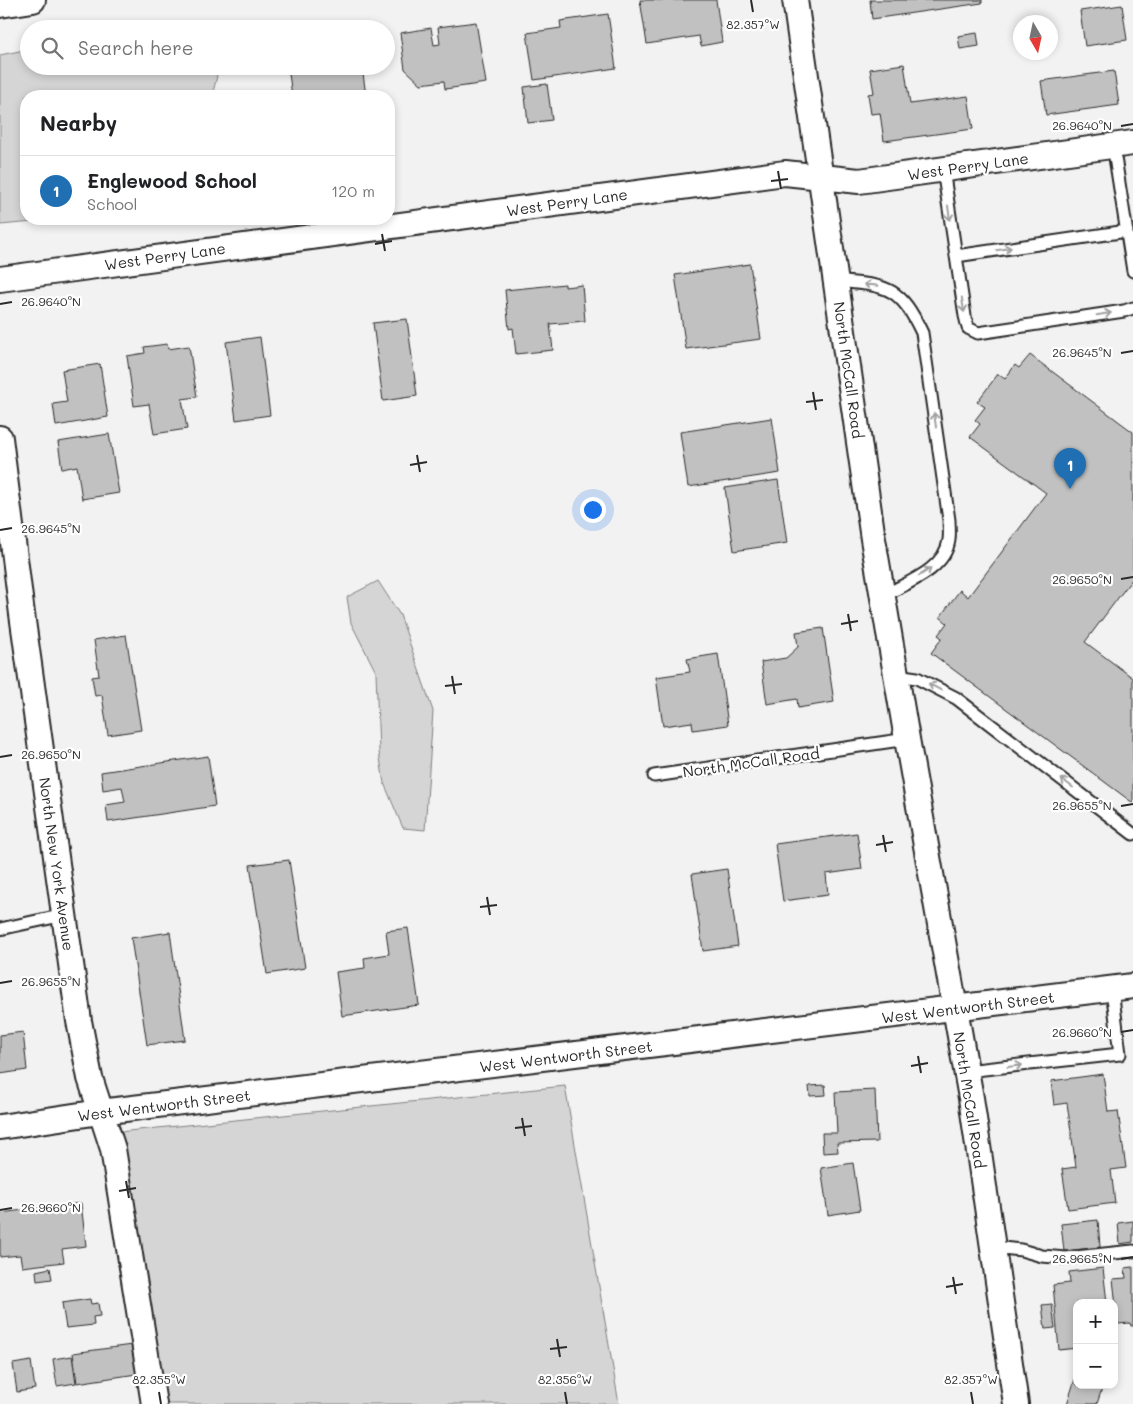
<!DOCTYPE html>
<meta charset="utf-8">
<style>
body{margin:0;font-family:Mali,sans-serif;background:#f2f2f2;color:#202124}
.controls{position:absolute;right:15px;bottom:15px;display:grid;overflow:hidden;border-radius:10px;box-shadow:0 2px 8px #0003}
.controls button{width:45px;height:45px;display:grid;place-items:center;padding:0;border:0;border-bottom:1px solid #e0e0e0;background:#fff;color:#202124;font:25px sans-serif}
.compass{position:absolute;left:1013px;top:15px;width:45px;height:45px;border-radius:50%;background:#fff;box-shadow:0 2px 8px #0003;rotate:171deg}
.you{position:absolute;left:592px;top:509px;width:18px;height:18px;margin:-12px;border:4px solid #fff;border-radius:50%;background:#1a73e8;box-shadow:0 0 0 8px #1a73e833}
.badge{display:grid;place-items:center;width:32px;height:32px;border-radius:50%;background:#1f6fb2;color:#fff;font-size:16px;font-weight:700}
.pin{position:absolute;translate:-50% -41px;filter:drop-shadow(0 1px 2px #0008)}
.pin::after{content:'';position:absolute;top:26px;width:18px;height:15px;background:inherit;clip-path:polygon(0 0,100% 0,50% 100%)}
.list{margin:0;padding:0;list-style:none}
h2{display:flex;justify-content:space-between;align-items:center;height:65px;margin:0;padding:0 20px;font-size:21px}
h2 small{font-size:16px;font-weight:400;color:#757577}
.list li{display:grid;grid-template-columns:32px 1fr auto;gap:15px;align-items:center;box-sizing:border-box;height:70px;padding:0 20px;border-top:1px solid #e0e0e0}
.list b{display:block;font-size:19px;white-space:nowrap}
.list p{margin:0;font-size:16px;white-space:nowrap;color:#757577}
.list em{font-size:16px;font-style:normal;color:#757577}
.icon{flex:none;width:28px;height:28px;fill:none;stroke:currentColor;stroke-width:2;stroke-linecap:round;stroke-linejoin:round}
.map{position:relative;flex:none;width:1133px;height:1404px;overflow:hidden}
.search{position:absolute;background:#fff;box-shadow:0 2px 8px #0003;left:20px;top:20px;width:375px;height:55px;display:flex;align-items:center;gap:12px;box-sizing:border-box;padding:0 18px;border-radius:28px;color:#757577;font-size:19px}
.panel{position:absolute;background:#fff;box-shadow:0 2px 8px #0003;left:20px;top:90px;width:375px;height:135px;border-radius:20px}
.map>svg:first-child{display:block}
.green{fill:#d5d5d5;stroke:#808080}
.building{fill:#c1c1c1;stroke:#2b2b2b}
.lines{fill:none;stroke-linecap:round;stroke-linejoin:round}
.service-casing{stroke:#2b2b2b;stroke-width:15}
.minor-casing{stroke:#2b2b2b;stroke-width:28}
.service{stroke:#fff;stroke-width:11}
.minor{stroke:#fff;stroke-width:24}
.oneway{stroke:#a0a0a0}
.ticks{fill:none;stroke:#2b2b2b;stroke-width:2}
.labels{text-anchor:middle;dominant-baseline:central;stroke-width:4.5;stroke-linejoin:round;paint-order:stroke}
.street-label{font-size:15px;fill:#2b2b2b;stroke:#fff}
.ticks-label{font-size:12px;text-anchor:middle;fill:#2b2b2b;stroke:#fff;stroke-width:4.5;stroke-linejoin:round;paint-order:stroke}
</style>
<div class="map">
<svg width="1133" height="1404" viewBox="0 0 1133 1404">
<rect width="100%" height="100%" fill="#f2f2f2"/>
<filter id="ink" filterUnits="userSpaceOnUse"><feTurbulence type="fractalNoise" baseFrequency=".02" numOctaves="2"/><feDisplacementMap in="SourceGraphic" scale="10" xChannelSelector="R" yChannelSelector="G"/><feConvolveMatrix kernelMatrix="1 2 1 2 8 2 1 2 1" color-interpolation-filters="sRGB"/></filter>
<g filter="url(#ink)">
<path class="green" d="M 29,49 L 29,66 L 211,66 L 217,76 L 212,96 L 26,96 L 26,219 L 66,219 L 0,225 L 0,55 Z
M 378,581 L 400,615 L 433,711 L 425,830 L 403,828 L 384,783 L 379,752 L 376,672 L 351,623 L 347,597 Z
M 565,1086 L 619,1404 L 152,1404 L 109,1133 Z"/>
<path class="building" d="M 640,0 L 716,0 L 722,42 L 701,46 L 699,36 L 647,44 Z
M 870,0 L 982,0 L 982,3 L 872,19 Z
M 1122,5 L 1127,40 L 1085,46 L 1080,11 Z
M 608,14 L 616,68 L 534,80 L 527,33 L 561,28 L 560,21 Z
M 476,22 L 486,83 L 445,89 L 444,81 L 421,84 L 405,69 L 400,33 L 431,28 L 434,45 L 440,44 L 438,27 Z
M 977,33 L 979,46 L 960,49 L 958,36 Z
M 904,64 L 910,104 L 968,96 L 973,129 L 884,141 L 880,113 L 871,114 L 868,94 L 874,93 L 870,69 Z
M 288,66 L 362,66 L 366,96 L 292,96 Z
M 1114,71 L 1119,105 L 1046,115 L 1041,81 Z
M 547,84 L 552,120 L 528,123 L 524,87 Z
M 750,264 L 761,339 L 686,349 L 675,275 Z
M 565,284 L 565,287 L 582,285 L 585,321 L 550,324 L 553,350 L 516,354 L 513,328 L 509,329 L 505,290 Z
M 407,319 L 417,396 L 383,401 L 373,323 Z
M 260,337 L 270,415 L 236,420 L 226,342 Z
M 167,344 L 168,349 L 189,346 L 197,397 L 182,399 L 187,429 L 154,434 L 149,404 L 134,406 L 127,356 L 145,353 L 144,347 Z
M 1030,355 L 1133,432 L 1133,578 L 1085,642 L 1133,678 L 1133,803 L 931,653 L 942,638 L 938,635 L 947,623 L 940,617 L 960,590 L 968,597 L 1046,493 L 970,437 L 980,424 L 975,420 L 985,407 L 977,402 L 998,374 L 1005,379 L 1015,365 L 1019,368 Z
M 100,364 L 108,417 L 56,426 L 53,404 L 67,402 L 62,370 Z
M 772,418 L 780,473 L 688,487 L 680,432 Z
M 109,434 L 119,493 L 82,499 L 77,466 L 62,469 L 58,442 Z
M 778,480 L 787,543 L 734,551 L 725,488 Z
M 823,628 L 834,702 L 798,708 L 797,699 L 767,704 L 761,662 L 786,658 L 798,647 L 796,632 Z
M 126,635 L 141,730 L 108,735 L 102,695 L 95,696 L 92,677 L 99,676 L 94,640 Z
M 718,654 L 728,725 L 693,730 L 692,722 L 663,726 L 656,677 L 690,672 L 687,659 Z
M 208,756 L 215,806 L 108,822 L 106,805 L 125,802 L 122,787 L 103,790 L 101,772 Z
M 857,833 L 862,869 L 826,874 L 828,895 L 783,901 L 775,844 Z
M 289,860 L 305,968 L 267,974 L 250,865 Z
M 727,869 L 738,946 L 703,951 L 692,874 Z
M 408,928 L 419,1005 L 342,1016 L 336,972 L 365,968 L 364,958 L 389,954 L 386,931 Z
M 170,932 L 185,1040 L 147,1045 L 131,938 Z
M 23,1032 L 27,1070 L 0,1074 L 0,1035 Z
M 1103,1074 L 1108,1112 L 1118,1111 L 1126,1168 L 1111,1170 L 1115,1203 L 1068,1209 L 1062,1169 L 1076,1167 L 1067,1103 L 1054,1105 L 1051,1081 Z
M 825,1085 L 826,1095 L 810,1096 L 809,1086 Z
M 875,1090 L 877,1142 L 837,1143 L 838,1152 L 823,1153 L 822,1133 L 837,1133 L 835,1092 Z
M 853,1163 L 860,1210 L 828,1215 L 821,1168 Z
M 81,1203 L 86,1246 L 62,1249 L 64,1262 L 22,1267 L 20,1255 L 0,1257 L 0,1213 Z
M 1098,1220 L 1100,1247 L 1064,1251 L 1061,1224 Z
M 1133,1221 L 1133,1242 L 1120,1244 L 1118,1223 Z
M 1133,1267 L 1133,1326 L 1131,1326 L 1130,1323 L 1118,1324 L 1113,1279 L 1126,1278 L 1125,1268 Z
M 50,1268 L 52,1279 L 37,1281 L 36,1271 Z
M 1103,1268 L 1107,1303 L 1077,1303 L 1077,1348 L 1059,1350 L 1053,1285 L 1070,1283 L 1069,1272 Z
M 90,1299 L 91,1304 L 98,1303 L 100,1316 L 93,1317 L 94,1325 L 66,1328 L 62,1303 Z
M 1052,1304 L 1055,1328 L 1045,1329 L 1042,1305 Z
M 139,1344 L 143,1373 L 77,1383 L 73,1353 Z
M 72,1356 L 76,1383 L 57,1386 L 53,1359 Z
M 31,1361 L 35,1389 L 17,1392 L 13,1364 Z
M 1077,1373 L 1077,1385 L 1103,1385 L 1097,1404 L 1067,1404 Z"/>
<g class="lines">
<g class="service-casing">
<path id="service" d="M 1113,145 L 1133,271
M 943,169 L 965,316 L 968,328 L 978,333 L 1124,311 L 1133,308
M 956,256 L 1127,231
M 836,281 C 886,286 899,284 922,333 L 949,520 C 949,526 950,533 949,540 C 945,570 906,583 883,596
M 896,675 L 917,678 L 956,698 L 1133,834
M 654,776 L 907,739
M 0,929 L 64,915
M 966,1071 L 1120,1054 L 1112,989
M 993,1247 L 1021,1250 L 1042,1256 L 1066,1258 L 1133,1251"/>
</g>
<g class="minor-casing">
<path id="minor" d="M 795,0 L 873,539 L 907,739 L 971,1098 L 1016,1404
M 0,5 L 33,0
M 0,279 L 785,173 L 859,181 L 1133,143
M 0,438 L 22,614 L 79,1021 L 90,1078 L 113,1149 L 154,1404
M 0,1127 L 100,1112 L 1133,986"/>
</g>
<use href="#service" class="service"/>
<use href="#minor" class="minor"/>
</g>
<defs><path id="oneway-shaft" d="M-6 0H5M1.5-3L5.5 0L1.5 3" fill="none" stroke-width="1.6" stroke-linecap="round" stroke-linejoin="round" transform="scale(1.25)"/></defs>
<g class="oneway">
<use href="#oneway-shaft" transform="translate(949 213) rotate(82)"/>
<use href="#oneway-shaft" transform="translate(1004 249) rotate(-9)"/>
<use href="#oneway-shaft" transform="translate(871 285) rotate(-174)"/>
<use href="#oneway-shaft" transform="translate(963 305) rotate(81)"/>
<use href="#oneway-shaft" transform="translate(1104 314) rotate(-9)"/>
<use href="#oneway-shaft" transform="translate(935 420) rotate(-98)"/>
<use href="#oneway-shaft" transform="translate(925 572) rotate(-33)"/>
<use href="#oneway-shaft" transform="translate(935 687) rotate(-152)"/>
<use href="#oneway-shaft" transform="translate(1067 783) rotate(-143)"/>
<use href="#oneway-shaft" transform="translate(1015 1066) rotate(-7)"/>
</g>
</g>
<path class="ticks" d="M 751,0 L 753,12M 1121,126 L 1133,124M 778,171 L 781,189M 771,181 L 788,179M 382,234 L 385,251M 375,244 L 392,241M 0,304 L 12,302M 1121,353 L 1133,351M 813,392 L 816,410M 806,402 L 823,400M 417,455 L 420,472M 410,465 L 427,462M 0,530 L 12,528M 1121,579 L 1133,577M 848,614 L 851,631M 841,624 L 858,621M 452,676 L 455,694M 445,686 L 462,684M 0,757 L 12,755M 1121,806 L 1133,804M 883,835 L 886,852M 876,845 L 893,842M 487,897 L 490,915M 480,907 L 497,905M 0,983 L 12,981M 1121,1032 L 1133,1030M 918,1056 L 921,1073M 911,1066 L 928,1063M 522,1118 L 525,1136M 515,1128 L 532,1126M 126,1181 L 129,1198M 119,1191 L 136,1188M 0,1210 L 12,1208M 1121,1259 L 1133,1257M 953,1277 L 956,1294M 946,1287 L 963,1284M 557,1339 L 560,1357M 550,1349 L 567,1347M 159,1392 L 161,1404M 565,1392 L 567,1404M 971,1392 L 973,1404"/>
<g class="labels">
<g class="street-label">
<text transform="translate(968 166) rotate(-8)">West Perry Lane</text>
<text transform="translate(567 202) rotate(-8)">West Perry Lane</text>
<text transform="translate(165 256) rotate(-8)">West Perry Lane</text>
<text transform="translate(849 370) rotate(82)">North McCall Road</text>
<text transform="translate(751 762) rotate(-8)">North McCall Road</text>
<text transform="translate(57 864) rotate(82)">North New York Avenue</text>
<text transform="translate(968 1007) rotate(-7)">West Wentworth Street</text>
<text transform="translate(566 1056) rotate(-7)">West Wentworth Street</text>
<text transform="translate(970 1100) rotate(81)">North McCall Road</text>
<text transform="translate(164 1105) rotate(-7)">West Wentworth Street</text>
</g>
</g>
<g class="ticks-label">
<text x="753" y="29">82.357°W</text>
<text x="1082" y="130">26.9640°N</text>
<text x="51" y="306">26.9640°N</text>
<text x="1082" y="357">26.9645°N</text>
<text x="51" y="533">26.9645°N</text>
<text x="1082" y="584">26.9650°N</text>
<text x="51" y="759">26.9650°N</text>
<text x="1082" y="810">26.9655°N</text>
<text x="51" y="986">26.9655°N</text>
<text x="1082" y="1037">26.9660°N</text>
<text x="51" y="1212">26.9660°N</text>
<text x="1082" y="1263">26.9665°N</text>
<text x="159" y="1384">82.355°W</text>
<text x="565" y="1384">82.356°W</text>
<text x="971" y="1384">82.357°W</text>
</g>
</svg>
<div class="controls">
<button>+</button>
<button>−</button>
</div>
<svg class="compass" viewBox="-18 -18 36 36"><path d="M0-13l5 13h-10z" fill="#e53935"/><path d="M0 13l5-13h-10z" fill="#757577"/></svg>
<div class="you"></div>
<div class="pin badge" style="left:1070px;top:489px">1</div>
<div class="search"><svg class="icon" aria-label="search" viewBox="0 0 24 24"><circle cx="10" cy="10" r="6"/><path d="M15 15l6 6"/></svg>Search here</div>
<section class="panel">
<h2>Nearby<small></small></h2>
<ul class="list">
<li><span class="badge">1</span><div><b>Englewood School</b><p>School</p></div><em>120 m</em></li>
</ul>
</section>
</div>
